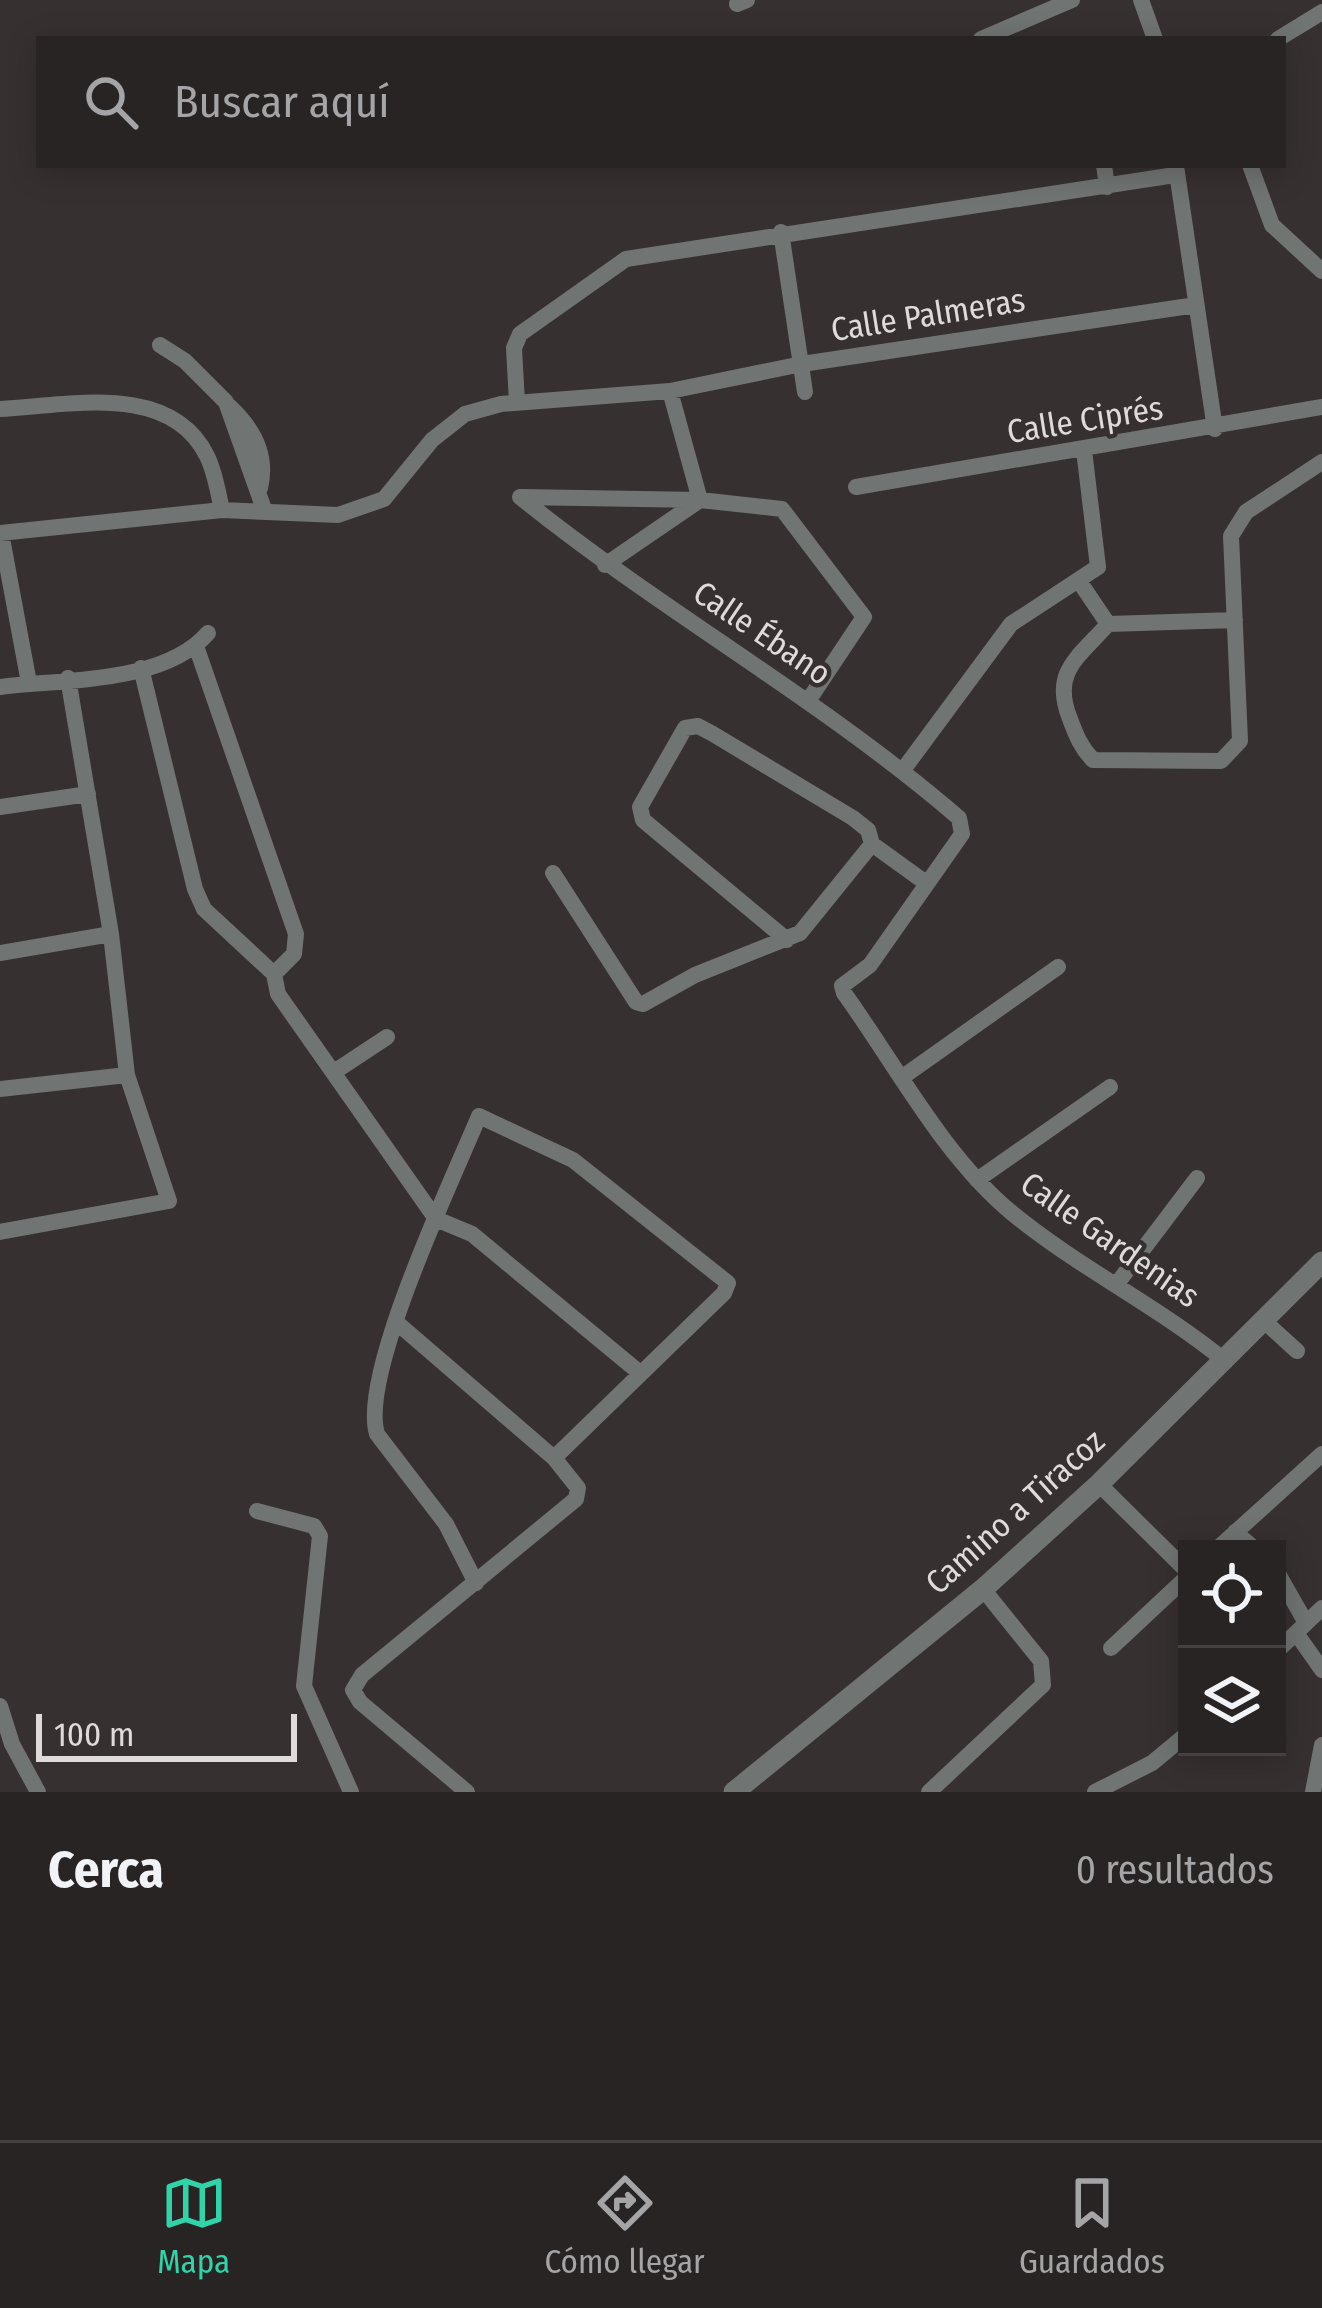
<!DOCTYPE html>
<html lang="es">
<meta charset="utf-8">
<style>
body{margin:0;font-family:"Fira Sans Condensed",sans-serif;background:#353031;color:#f1f3f6}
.controls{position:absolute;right:36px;bottom:36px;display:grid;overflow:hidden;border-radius:0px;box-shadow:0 6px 30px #0003}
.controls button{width:108px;height:108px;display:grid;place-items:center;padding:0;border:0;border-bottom:3px solid #454141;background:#292424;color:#f1f3f6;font:60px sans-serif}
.scale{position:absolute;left:36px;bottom:30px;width:261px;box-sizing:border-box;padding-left:12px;border:6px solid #e0dbdb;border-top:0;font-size:33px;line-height:42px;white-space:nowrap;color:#e0dbdb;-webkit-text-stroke:9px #373030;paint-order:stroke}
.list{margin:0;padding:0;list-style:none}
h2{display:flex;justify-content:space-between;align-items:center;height:156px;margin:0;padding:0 48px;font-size:51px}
h2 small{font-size:39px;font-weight:400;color:#a5a4a6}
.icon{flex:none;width:66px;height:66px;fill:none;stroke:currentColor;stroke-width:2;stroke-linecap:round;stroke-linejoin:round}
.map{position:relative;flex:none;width:1322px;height:1792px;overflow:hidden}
.search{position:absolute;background:#292424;box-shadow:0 6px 30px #0003;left:36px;right:36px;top:36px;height:132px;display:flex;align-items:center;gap:30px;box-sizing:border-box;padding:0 42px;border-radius:0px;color:#a5a4a6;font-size:45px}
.sheet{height:348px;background:#292424}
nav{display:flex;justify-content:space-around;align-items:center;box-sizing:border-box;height:168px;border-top:3px solid #454141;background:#292424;font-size:33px;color:#a5a4a6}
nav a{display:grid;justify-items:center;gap:6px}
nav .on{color:#31d4a9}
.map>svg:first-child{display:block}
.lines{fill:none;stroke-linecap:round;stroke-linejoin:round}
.minor{stroke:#707472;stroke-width:16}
.tertiary{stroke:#707472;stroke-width:21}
.labels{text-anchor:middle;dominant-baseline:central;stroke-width:9;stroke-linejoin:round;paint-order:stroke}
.street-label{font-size:33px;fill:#e0dbdb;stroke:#373030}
</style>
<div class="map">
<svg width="1322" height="1792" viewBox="0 0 1322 1792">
<rect width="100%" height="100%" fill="#373030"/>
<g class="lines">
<path class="minor" d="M 1141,0 L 1155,39
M 737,4 L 747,0
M 981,39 L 1072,0
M 1278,39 L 1322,12
M 1104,165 L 1107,187
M 1250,165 L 1272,225 L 1322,271
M 1176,166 L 1215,429
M 781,232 L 805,392
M 160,345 L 185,361 L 226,402 L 265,512
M 670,391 L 700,500
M 517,403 L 514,348 L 520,334 L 626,259 L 1175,175
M 229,406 C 254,429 268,455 260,488
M 0,409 C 66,406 170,381 207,456 C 215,472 218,492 222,510
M 856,487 L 1322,407
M 520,497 C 661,611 821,699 959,818 L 962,834 L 870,965 L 842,986 L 844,993 C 896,1065 943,1156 1012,1213 C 1079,1268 1158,1306 1225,1361
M 521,497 L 700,500 L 782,509 L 864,617 L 808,701
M 0,533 L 222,510 L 338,515 L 384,499 L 432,440 L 465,414 L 501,404 L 670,391 L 802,364 L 1196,305
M 1,533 L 29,683
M 605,565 L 700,500
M 1079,581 L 1108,624 L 1235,620
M 1108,624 C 1078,658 1051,672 1070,719 C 1076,735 1081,748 1093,760 L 1221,761 L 1240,741 L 1231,536 L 1246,512 L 1322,462
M 196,646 L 296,934 L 294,954 L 274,974 L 278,994 L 436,1219 L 472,1234 L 640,1373
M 141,668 L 195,889 L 204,909 L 274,974
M 0,687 C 63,679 164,684 208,633
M 903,770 L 1011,624 L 1098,567 L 1084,450
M 0,807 L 88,794
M 553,873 L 636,1002 L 643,1004 L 695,975 L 800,933 L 872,844
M 787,940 L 643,820 L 640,807 L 685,728 L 698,726 L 713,734 L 853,818 L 868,830 L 872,844 L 926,883
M 0,953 L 111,934
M 337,1070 L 387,1037
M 904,1076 L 1058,967
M 0,1089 L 127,1075
M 977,1180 L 1110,1087
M 0,1232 L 169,1201 L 127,1075 L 111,934 L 68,678
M 1116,1285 L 1197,1178
M 1264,1321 L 1297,1351
M 396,1322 L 554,1458 L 578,1488 L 576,1499 L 362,1675 L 353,1690 L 360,1702 L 467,1792
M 1099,1484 L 1187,1571
M 257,1511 L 314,1526 L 320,1536 L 304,1686 L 351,1792
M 1235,1532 L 1255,1549
M 1217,1549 L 1322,1454
M 1277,1572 L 1306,1623
M 476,1583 L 446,1524 L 377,1434 C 359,1375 453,1179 479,1116 L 573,1160 L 728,1283 L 724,1293 L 554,1458
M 1296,1633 L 1322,1670
M 1111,1648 L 1187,1577
M 1277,1651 L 1322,1608
M 0,1706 L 12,1744 L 38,1792
M 929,1792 L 1043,1685 L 1041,1661 L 983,1589
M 1095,1792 L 1152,1763 L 1187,1734
M 1313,1792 L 1322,1745"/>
<path class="tertiary" d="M 734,1792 L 983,1589 L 1099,1484 L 1322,1262"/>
</g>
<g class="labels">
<g class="street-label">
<text transform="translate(928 315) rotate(-9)">Calle Palmeras</text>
<text transform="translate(1085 420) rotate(-9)">Calle Ciprés</text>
<text transform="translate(762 633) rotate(34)">Calle Ébano</text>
<text transform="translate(1110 1240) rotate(35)">Calle Gardenias</text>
<text transform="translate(1015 1512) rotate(-42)">Camino a Tiracoz</text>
</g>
</g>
</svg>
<div class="controls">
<button><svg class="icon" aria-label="locate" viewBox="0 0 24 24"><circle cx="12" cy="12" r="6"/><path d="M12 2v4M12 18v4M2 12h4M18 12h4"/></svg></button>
<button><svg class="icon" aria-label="layers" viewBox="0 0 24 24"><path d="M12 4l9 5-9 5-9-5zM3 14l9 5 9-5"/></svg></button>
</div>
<div class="scale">100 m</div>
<div class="search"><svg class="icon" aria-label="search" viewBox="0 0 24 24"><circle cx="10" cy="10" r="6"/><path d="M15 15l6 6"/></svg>Buscar aquí</div>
</div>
<section class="sheet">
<h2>Cerca<small>0 resultados</small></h2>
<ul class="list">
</ul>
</section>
<nav>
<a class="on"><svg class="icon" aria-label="map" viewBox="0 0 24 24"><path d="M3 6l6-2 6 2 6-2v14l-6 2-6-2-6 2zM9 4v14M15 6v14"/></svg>Mapa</a>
<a><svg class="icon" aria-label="directions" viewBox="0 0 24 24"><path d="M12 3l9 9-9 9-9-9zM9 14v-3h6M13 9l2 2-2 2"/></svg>Cómo llegar</a>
<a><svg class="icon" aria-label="saved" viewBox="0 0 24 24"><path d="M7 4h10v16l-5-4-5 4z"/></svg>Guardados</a>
</nav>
